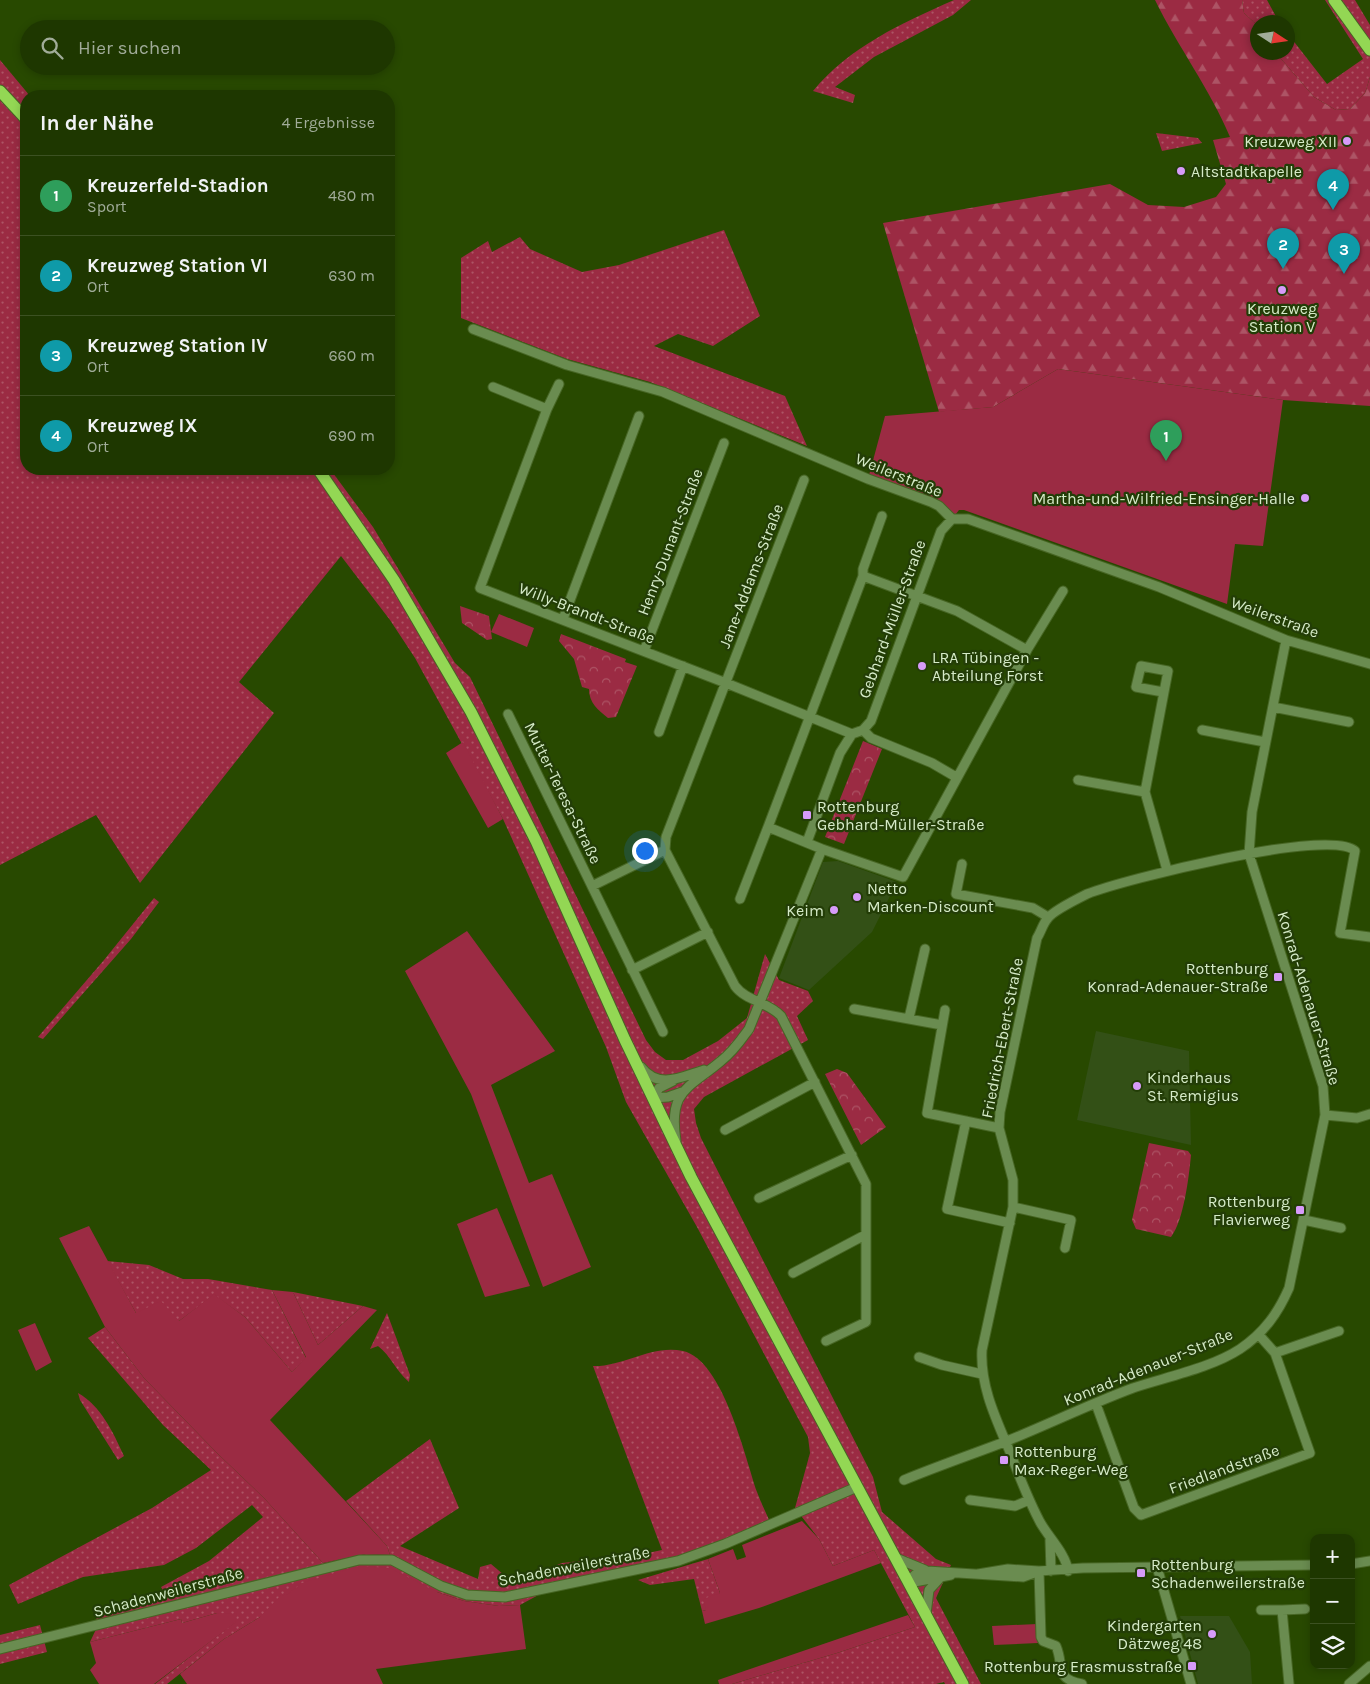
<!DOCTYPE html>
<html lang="de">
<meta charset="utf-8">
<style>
body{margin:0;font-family:Karla,sans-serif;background:#263f0a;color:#f1f3f6}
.controls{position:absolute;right:15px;bottom:15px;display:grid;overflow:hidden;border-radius:10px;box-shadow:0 2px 8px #0003}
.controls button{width:45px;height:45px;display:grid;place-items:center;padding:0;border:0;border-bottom:1px solid #3c5122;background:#1e3700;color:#f1f3f6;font:25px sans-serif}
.compass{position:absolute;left:1250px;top:15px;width:45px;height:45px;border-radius:50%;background:#1e3700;box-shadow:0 2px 8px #0003;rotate:102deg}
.you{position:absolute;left:644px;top:850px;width:18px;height:18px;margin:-12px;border:4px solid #fff;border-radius:50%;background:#1a73e8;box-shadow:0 0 0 8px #1a73e833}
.badge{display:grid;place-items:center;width:32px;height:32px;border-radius:50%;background:#e797bd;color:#fff;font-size:16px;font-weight:700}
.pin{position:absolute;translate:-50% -41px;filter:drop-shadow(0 1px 2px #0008)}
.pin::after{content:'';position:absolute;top:26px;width:18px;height:15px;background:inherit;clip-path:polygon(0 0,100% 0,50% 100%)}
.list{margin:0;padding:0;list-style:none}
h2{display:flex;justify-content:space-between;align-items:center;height:65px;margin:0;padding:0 20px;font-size:21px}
h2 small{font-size:16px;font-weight:400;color:#a1ac99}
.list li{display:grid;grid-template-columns:32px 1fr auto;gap:15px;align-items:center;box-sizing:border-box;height:80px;padding:0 20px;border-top:1px solid #3c5122}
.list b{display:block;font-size:19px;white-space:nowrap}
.list p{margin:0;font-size:16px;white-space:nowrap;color:#a1ac99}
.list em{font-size:16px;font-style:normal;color:#a1ac99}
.icon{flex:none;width:28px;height:28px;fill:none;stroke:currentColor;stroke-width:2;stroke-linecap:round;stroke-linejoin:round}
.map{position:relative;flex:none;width:1370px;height:1684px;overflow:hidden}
.search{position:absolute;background:#1e3700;box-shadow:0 2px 8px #0003;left:20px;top:20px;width:375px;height:55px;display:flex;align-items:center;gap:12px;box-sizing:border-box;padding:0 18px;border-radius:28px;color:#a1ac99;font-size:19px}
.panel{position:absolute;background:#1e3700;box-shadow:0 2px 8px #0003;left:20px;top:90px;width:375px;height:385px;border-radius:20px}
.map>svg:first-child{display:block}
.built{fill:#335016}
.grass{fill:url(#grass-dots)}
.forest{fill:url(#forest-firs)}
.park{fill:url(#park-crowns)}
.garden{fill:#9b2b43}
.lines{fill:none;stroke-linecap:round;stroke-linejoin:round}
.minor-casing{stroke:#476624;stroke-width:11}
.major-casing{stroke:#476624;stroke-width:13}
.minor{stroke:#6a8c50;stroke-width:9}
.major{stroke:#93d754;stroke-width:11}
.poi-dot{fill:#d79bf9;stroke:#233d07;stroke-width:2}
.labels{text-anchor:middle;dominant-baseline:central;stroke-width:4.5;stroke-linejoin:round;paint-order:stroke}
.poi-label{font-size:16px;fill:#d6ebc8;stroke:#233d07;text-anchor:end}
.street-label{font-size:16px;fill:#d6ebc8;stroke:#233d07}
</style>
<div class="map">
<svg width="1370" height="1684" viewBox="0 0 1370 1684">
<defs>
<pattern id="grass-dots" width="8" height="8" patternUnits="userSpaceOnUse" patternTransform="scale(1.25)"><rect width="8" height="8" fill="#9b2b43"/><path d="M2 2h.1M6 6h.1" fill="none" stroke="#ad5465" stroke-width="1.8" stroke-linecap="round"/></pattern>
<pattern id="forest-firs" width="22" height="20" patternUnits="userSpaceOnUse" patternTransform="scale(1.25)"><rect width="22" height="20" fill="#9b2b43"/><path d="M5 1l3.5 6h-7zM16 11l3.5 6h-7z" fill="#ad5465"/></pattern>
<pattern id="park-crowns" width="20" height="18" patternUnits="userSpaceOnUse" patternTransform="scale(1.25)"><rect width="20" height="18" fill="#9b2b43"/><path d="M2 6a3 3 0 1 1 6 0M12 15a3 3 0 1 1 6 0" fill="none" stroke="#ad5465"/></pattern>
</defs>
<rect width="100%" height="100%" fill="#284900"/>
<path class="built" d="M 838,861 L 897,882 L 872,932 L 809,990 L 779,978 L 823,862 Z
M 1096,1031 L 1189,1051 L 1191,1145 L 1077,1120 Z
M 1180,1616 L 1229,1616 L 1250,1652 L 1252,1684 L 1198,1684 Z"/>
<path class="grass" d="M 954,0 L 971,0 L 953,15 L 874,57 L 835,87 L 855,95 L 853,103 L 813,91 C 849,47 902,23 954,0 Z
M 1242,0 L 1267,0 L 1279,22 L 1258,22 L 1257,25 L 1244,13 Z
M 1325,0 L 1355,0 L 1370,25 L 1370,77 L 1365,93 L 1350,109 L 1336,110 L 1314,97 L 1276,53 L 1288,52 L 1288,34 L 1327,84 L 1363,59 Z
M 0,60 L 30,96 L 26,96 L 26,469 L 330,469 L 373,527 L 455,663 L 470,677 L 646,1040 L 655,1052 L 666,1060 L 683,1060 L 718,1041 L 747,1018 L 765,954 L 779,980 L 808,991 L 813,1001 L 797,1016 L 808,1040 L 704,1097 L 694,1109 L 696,1123 L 701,1138 L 873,1477 L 882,1512 L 936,1559 L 951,1565 L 936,1598 L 981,1684 L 945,1684 L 944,1682 L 936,1684 L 732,1684 L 837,1653 L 915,1627 L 874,1550 L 833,1566 L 819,1539 L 795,1508 L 810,1453 L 808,1437 L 697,1227 L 626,1102 L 606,1047 L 503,819 L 415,658 L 390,620 L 341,556 L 239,682 L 274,713 L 140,883 L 96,815 L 0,865 Z
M 1156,133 L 1198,138 L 1202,143 L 1162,151 Z
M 724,230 L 760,316 L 713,346 L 678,334 L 654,346 L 785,396 L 807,446 L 650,382 L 567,359 L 461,318 L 461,258 L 488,241 L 492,252 L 520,237 L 530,249 L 582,272 L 619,265 Z
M 154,898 L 159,902 L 131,939 L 43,1039 L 38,1037 L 104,960 Z
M 107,1261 L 149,1265 L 183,1279 L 208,1279 L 272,1290 L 306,1358 L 292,1372 L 245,1317 L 214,1295 L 179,1321 L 136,1313 Z
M 293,1292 L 363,1306 L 318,1345 Z
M 387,1313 L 410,1375 L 409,1382 C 396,1371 391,1356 378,1346 L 370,1349 Z
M 105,1327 L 144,1378 L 218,1454 L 264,1498 L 323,1563 L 366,1554 L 390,1555 L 387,1546 L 346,1501 L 430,1439 L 459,1508 L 400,1546 L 478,1579 L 480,1567 L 491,1564 L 504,1575 L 527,1577 L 562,1563 L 643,1554 L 662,1550 L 593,1366 C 623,1367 652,1344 683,1351 C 723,1360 745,1457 757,1492 C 761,1503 766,1513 771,1524 L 678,1561 L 553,1587 L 520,1605 L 499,1606 L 464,1601 L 437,1592 L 260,1617 L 224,1639 L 167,1684 L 155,1684 L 234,1623 L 217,1613 L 182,1623 L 181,1619 L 90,1642 L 98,1625 L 96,1617 L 159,1600 L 165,1594 L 161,1587 L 209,1561 L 263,1517 L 252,1505 L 196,1548 L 164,1565 L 83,1577 L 18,1604 L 9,1585 L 152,1508 L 211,1470 L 163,1425 L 88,1338 Z
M 78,1393 C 101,1406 113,1432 124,1456 L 118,1460 L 80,1400 Z
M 708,1559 L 720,1593 L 706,1610 L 702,1611 L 694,1579 L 650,1585 L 638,1580 Z
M 40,1625 L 47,1652 L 0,1664 L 0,1635 Z"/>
<path class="forest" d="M 1155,0 L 1242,0 L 1244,13 L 1257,25 L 1258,52 L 1276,53 L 1314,97 L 1336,110 L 1350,109 L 1365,93 L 1370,77 L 1370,406 L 1283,400 L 1058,369 L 993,407 L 939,412 L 883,223 L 1110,184 L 1148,205 L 1184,207 L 1216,197 L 1226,184 L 1213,140 L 1230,137 C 1210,89 1178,47 1155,0 Z"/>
<path class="park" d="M 460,606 L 489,616 L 492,639 L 487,640 L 462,623 Z
M 561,634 L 626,659 L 625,662 L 637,666 L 616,717 L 608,718 C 598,710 589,703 589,689 L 582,687 L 574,659 L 559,641 Z
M 863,741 L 882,749 L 844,844 L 825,837 Z
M 837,1069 L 847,1073 L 886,1127 L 861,1145 L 825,1074 Z
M 1149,1143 L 1188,1151 L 1191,1155 C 1189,1176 1184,1220 1171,1237 L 1136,1229 L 1132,1220 Z"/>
<path class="garden" d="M 1058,369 L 1283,400 L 1263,546 L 1235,544 L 1227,604 L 964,510 L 959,510 L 952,519 L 939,506 L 868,479 L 885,416 L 993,407 Z
M 499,614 L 534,628 L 527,647 L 491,632 Z
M 463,742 L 503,819 L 488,828 L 446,753 Z
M 467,931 L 555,1051 L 491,1085 L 529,1183 L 552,1174 L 591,1267 L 543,1287 L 471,1094 L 405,971 Z
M 497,1208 L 530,1286 L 485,1297 L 457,1224 Z
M 89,1226 L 136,1313 L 161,1301 L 179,1321 L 214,1294 L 245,1317 L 292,1372 L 306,1357 L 272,1290 L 293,1292 L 318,1345 L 363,1306 L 377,1310 L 270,1420 L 387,1546 L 390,1555 L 366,1554 L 323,1563 L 264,1498 L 218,1454 L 144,1378 L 105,1327 L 59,1238 Z
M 35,1323 L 52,1362 L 36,1371 L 18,1330 Z
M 802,1521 L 819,1539 L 833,1566 L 874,1550 L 881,1563 L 759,1608 L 705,1624 L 702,1611 L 706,1610 L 703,1599 L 720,1593 L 708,1559 L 733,1549 L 737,1560 L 746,1557 L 742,1545 Z
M 359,1566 L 390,1568 L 437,1592 L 464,1601 L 499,1606 L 520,1605 L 526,1649 L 376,1669 L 383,1684 L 187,1684 L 180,1674 L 224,1639 L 260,1617 L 280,1596 L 288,1594 L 302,1583 Z
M 217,1613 L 237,1614 L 235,1623 L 154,1684 L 99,1684 L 90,1670 L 96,1663 L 90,1642 L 181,1619 L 182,1623 Z
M 908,1615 L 915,1627 L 837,1653 L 732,1684 L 719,1684 L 718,1680 Z
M 1037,1624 L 1038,1643 L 994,1645 L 992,1626 Z"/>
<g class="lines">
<g class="minor-casing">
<path id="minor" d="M 473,329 L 567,365 L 663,392 L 868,479 L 931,502 L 939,506 L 952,519
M 559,384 L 547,409 L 480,588 L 726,683 L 852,734 L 863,730 L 871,721 L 941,531 L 952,519
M 493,387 L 547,409
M 882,516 L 863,569 L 863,576 L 768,827 L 822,849 L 903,877 L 1027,650 L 1063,591
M 952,519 L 968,519 L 1159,587 L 1286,640 L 1370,664
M 863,576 L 957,611 L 1027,650
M 563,619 L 639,416
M 644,651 L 724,443
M 1163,692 L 1136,687 L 1141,666 L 1168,671 L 1145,792 L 1167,870
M 1273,707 L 1349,722
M 508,714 L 663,1032
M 863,730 L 871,738 L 932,763 L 956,777
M 1202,730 L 1265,742
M 659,732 L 683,666
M 1078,780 L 1145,792
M 807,842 L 840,753 L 852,734
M 665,850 L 735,986 C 746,1001 768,1002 781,1016 L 866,1184 L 866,1322 L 826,1341
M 665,850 L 666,837 L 804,480
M 962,864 L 956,894 L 1033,908 L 1048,917
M 592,886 L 665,850
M 740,899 L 768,827
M 632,970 L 708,932
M 854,1009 L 942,1025
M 945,1010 L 927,1113 L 999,1128
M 909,1018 L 925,949
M 641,1067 C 659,1090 681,1077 704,1070
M 653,1098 L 659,1088 L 673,1081
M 653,1098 L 668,1097 L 682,1092
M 1325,1115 L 1357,1118 L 1370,1114
M 966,1121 L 947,1209 L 1010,1223
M 725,1130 L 815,1082
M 676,1141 C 668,1090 688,1089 721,1061 C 733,1052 741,1040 749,1029 L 822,849
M 759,1198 L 852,1155
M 1013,1207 L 1071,1220 L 1065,1248
M 1304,1220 L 1341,1228
M 793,1273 L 865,1235
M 1275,1353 L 1339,1331
M 919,1357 L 942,1365 L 982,1374
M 1096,1404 L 1134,1508 L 1141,1515 L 1310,1453 L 1275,1353 L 1259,1335
M 904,1480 C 938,1466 973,1454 1007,1441 C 1049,1424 1090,1404 1133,1388 C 1166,1377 1211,1368 1240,1349 C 1264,1333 1278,1313 1289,1288 L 1325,1115 L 1323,1086 L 1249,854 L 1252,812 L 1286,640
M 970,1500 L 1015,1506 L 1029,1500
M 1050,1540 L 1051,1571
M 896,1558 L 925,1570
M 1351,1564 L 1370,1561
M 1157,1567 L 1191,1684
M 1039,1571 L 1041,1637 L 1043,1641 L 1056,1646 C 1065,1667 1053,1678 1082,1684
M 1068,1571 C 1066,1554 1049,1538 1040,1522 C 1028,1499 1019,1476 1010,1452 C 996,1419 980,1386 982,1350 L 1013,1207 L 1013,1180 L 999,1128 L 1000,1112 L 1037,938 C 1041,932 1043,923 1048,918 C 1053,911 1079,898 1087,894 C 1122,880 1331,827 1355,851 L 1340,933 L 1370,937
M 978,1574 L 1008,1569 L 1039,1571 L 1083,1568 L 1314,1565
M 908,1581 L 918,1572 L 927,1571 L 1023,1577 L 1037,1572
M 909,1583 L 951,1575
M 1261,1610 L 1282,1610
M 926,1614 L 929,1590 L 939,1579
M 0,1649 L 359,1560 L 392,1560 L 441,1586 L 467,1595 L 505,1597 L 678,1561 L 725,1544 L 857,1487
M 1289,1684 L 1282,1610 L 1305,1609
M 1349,1684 L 1370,1666"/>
</g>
<g class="major-casing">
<path id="major" d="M 1334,0 L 1370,50
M 0,91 L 26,119
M 318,469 L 394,580 L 471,712 L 536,841 L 625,1040 L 691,1177 L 963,1684"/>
</g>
<use href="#minor" class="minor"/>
<use href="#major" class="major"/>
</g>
<g class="poi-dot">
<circle cx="1347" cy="141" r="5"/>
<circle cx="1181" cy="171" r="5"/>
<circle cx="1282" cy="290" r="5"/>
<circle cx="1305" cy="498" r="5"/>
<circle cx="922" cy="666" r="5"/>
<rect x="802" y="810" width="10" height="10" rx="2.5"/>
<circle cx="857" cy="897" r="5"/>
<circle cx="834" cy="910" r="5"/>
<rect x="1273" y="972" width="10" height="10" rx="2.5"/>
<circle cx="1137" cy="1086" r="5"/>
<rect x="1295" y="1205" width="10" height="10" rx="2.5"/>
<rect x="999" y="1455" width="10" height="10" rx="2.5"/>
<rect x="1136" y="1568" width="10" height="10" rx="2.5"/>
<circle cx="1212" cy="1634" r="5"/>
<rect x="1187" y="1661" width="10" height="10" rx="2.5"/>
</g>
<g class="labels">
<g class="poi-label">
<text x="1337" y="141">Kreuzweg XII</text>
<text x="1191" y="171" text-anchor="start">Altstadtkapelle</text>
<text x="1282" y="308" text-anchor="middle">Kreuzweg<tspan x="1282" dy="18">Station V</tspan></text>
<text x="1295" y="498">Martha-und-Wilfried-Ensinger-Halle</text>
<text x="932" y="657" text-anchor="start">LRA Tübingen -<tspan x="932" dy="18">Abteilung Forst</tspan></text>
<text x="817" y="806" text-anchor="start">Rottenburg<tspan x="817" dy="18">Gebhard-Müller-Straße</tspan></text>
<text x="867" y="888" text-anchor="start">Netto<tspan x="867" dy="18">Marken-Discount</tspan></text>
<text x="824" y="910">Keim</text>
<text x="1268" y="968">Rottenburg<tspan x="1268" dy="18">Konrad-Adenauer-Straße</tspan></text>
<text x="1147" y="1077" text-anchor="start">Kinderhaus<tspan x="1147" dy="18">St. Remigius</tspan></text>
<text x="1290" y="1201">Rottenburg<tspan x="1290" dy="18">Flavierweg</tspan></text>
<text x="1014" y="1451" text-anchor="start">Rottenburg<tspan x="1014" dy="18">Max-Reger-Weg</tspan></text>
<text x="1151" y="1564" text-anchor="start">Rottenburg<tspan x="1151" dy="18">Schadenweilerstraße</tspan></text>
<text x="1202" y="1625">Kindergarten<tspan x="1202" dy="18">Dätzweg 48</tspan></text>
<text x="1182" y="1666">Rottenburg Erasmusstraße</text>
</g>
<g class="street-label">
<text transform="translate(899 475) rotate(22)">Weilerstraße</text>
<text transform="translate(670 542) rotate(-69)">Henry-Dunant-Straße</text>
<text transform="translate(751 576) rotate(-69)">Jane-Addams-Straße</text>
<text transform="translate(587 613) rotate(21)">Willy-Brandt-Straße</text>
<text transform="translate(1275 617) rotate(20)">Weilerstraße</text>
<text transform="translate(892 619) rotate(-70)">Gebhard-Müller-Straße</text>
<text transform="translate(563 793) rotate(64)">Mutter-Teresa-Straße</text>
<text transform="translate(1309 998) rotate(73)">Konrad-Adenauer-Straße</text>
<text transform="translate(1002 1038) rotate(-79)">Friedrich-Ebert-Straße</text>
<text transform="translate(1148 1367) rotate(-22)">Konrad-Adenauer-Straße</text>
<text transform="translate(1224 1469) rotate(-20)">Friedlandstraße</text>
<text transform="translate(574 1566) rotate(-11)">Schadenweilerstraße</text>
<text transform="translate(168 1592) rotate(-15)">Schadenweilerstraße</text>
</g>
</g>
</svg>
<div class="controls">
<button>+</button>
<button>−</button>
<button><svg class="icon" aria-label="layers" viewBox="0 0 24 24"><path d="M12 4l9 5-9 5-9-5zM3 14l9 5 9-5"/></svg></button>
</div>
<svg class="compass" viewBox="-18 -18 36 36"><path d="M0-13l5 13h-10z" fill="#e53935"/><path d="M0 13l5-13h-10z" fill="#a1ac99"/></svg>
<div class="you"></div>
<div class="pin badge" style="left:1166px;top:461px;background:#2e9e5b">1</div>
<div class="pin badge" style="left:1283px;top:269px;background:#0f9aa8">2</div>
<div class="pin badge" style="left:1344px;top:274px;background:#0f9aa8">3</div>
<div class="pin badge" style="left:1333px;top:210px;background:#0f9aa8">4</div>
<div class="search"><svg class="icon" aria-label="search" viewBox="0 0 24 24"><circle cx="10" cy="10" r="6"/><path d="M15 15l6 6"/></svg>Hier suchen</div>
<section class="panel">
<h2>In der Nähe<small>4 Ergebnisse</small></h2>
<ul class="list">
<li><span class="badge" style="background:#2e9e5b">1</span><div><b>Kreuzerfeld-Stadion</b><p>Sport</p></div><em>480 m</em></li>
<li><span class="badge" style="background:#0f9aa8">2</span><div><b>Kreuzweg Station VI</b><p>Ort</p></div><em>630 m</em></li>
<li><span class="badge" style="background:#0f9aa8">3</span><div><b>Kreuzweg Station IV</b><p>Ort</p></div><em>660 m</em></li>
<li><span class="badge" style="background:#0f9aa8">4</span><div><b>Kreuzweg IX</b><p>Ort</p></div><em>690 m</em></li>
</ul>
</section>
</div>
